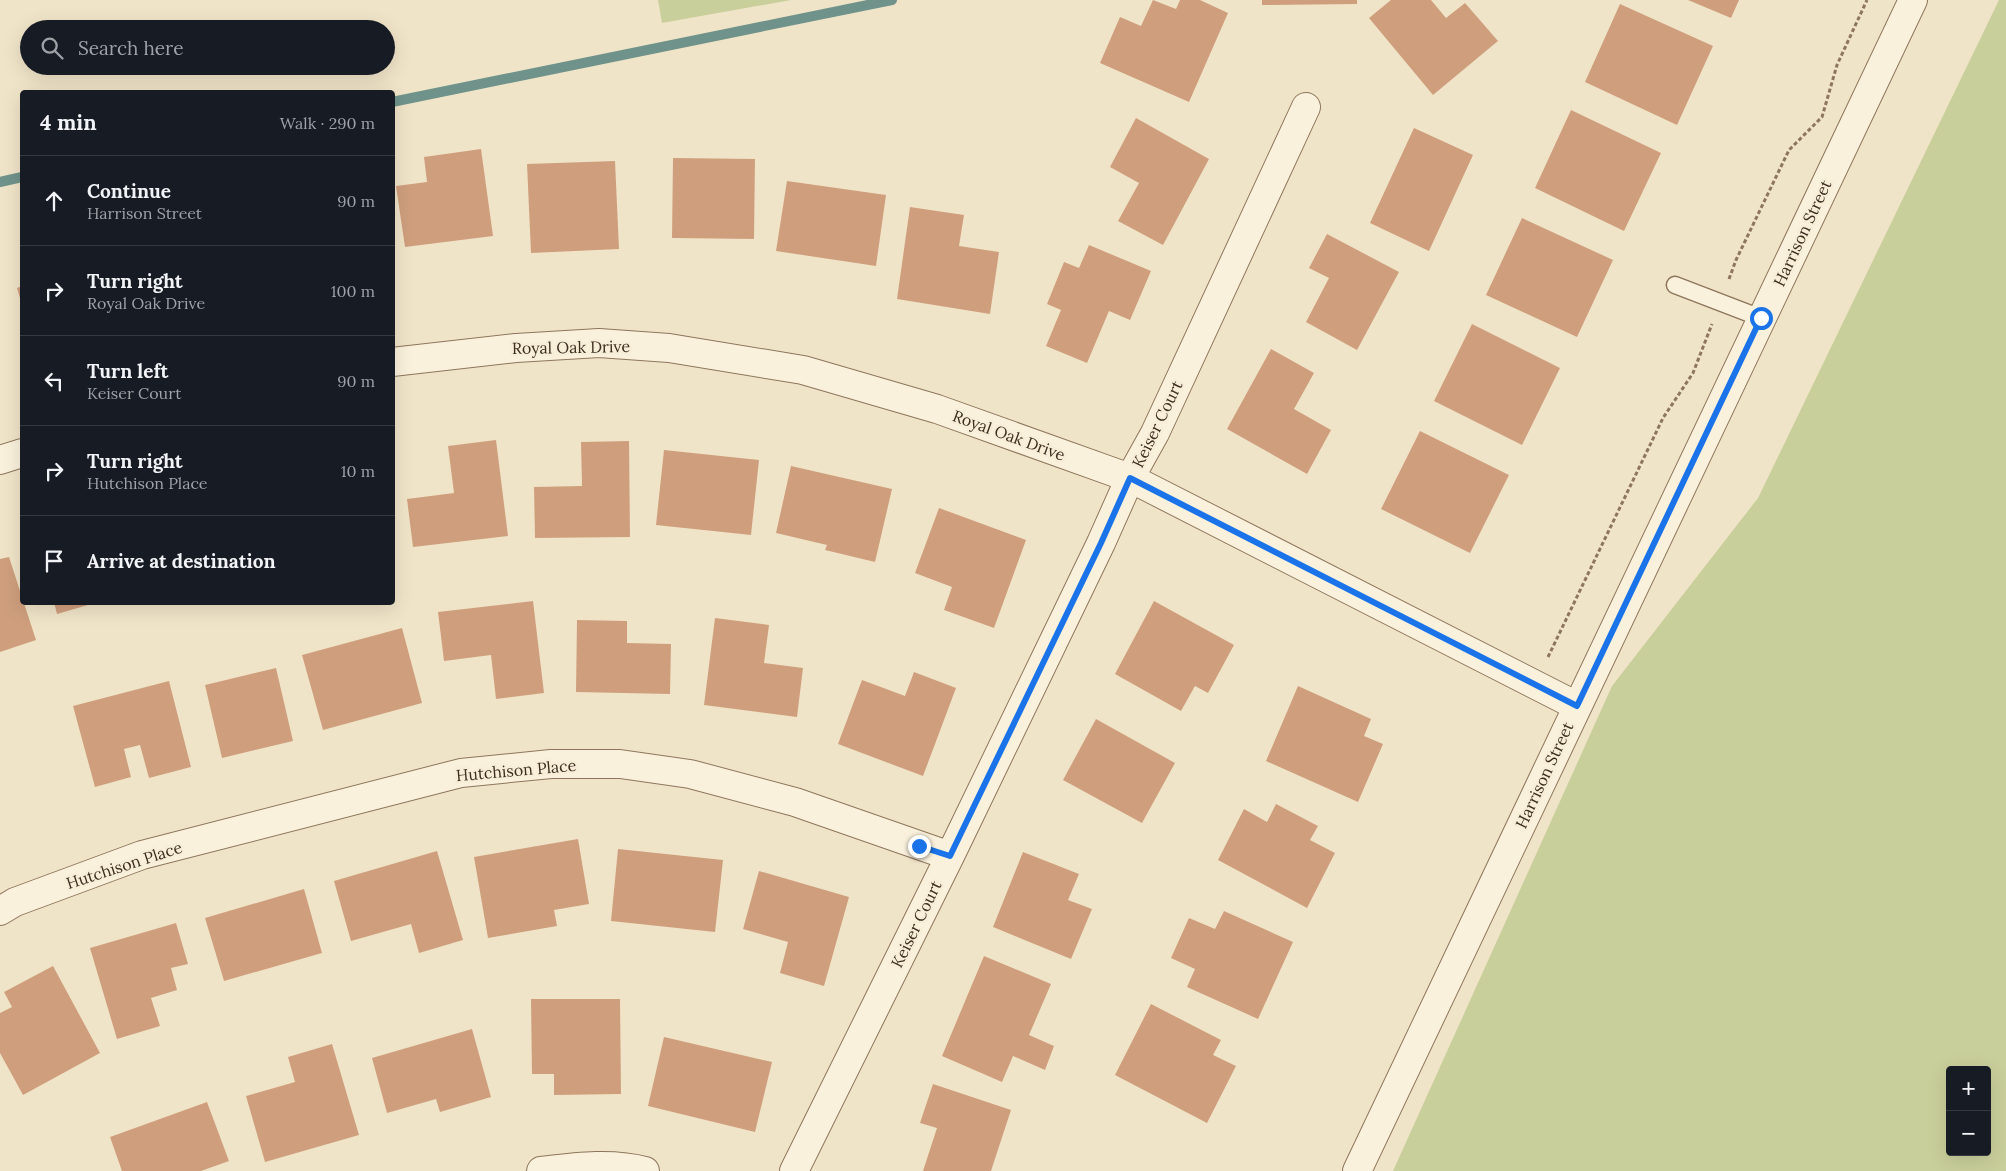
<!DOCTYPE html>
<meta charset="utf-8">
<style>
body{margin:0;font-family:Lora,serif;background:#242831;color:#f1f3f6}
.controls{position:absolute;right:15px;bottom:15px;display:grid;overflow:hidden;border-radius:5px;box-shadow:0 5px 20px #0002}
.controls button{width:45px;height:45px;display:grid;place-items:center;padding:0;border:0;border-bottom:1px solid #363941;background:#171b24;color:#f1f3f6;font:25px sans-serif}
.stop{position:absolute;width:15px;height:15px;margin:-11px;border:4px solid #1a73e8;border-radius:50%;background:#fff}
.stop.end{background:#1a73e8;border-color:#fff;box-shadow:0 1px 5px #0008}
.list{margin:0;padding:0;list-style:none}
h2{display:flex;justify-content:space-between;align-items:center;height:65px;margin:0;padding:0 20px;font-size:21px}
h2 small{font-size:16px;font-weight:400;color:#9ea1a6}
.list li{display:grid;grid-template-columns:32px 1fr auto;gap:15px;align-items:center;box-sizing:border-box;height:90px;padding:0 20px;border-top:1px solid #363941}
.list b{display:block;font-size:19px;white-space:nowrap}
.list p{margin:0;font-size:16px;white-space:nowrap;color:#9ea1a6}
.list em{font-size:16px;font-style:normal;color:#9ea1a6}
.icon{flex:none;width:28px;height:28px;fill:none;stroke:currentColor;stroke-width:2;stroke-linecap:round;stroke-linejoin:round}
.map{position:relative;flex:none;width:2006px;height:1171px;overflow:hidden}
.search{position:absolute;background:#171b24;box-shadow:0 5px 20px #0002;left:20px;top:20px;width:375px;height:55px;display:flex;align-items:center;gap:12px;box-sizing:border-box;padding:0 18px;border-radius:28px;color:#9ea1a6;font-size:19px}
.panel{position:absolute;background:#171b24;box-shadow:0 5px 20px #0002;left:20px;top:90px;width:375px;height:515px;border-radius:5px}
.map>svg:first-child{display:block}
.green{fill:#c9cf9b;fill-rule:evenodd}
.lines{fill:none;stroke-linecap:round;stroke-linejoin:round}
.stream{stroke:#6f938a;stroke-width:10}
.building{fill:#cf9f7d}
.service-casing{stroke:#8d765c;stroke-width:19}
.minor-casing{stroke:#8d765c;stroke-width:30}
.tertiary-casing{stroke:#8d765c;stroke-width:30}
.path{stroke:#8d765c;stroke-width:3;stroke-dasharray:4 2.5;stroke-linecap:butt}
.service{stroke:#faf1dc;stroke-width:16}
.minor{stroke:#faf1dc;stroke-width:28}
.tertiary{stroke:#faf1dc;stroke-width:28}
.route{stroke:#1a73e8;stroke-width:6}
.labels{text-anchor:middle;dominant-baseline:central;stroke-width:5;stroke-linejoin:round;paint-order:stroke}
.street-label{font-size:16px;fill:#3d2e20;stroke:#f7eed8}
</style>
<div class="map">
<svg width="2006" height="1171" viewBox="0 0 2006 1171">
<rect width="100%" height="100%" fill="#f0e4c8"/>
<path class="green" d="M 658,0 L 791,0 L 662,23 Z
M 1999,0 L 2006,0 L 2006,1171 L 1393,1171 L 1612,686 L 1758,498 ZM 1950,1070 L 1987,1070 L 1987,1152 L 1950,1152 Z"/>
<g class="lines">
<path class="stream" d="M 392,102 L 892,0
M 0,182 L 22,177"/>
</g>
<path class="building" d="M 1153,0 L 1176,9 L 1180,0 L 1200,0 L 1228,13 L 1189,102 L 1100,63 L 1120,17 L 1141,26 Z
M 1262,0 L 1357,0 L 1357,4 L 1262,5 Z
M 1391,0 L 1431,0 L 1446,18 L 1465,3 L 1498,41 L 1433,95 L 1369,18 Z
M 1688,0 L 1739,0 L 1731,18 Z
M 1620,4 L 1713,46 L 1677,125 L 1585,82 Z
M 1571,110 L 1661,153 L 1624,231 L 1535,188 Z
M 1136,118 L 1209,159 L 1163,245 L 1118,221 L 1139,183 L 1110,167 Z
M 1414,128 L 1473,155 L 1429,251 L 1370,223 Z
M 481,149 L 493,236 L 405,247 L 396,186 L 427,182 L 424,157 Z
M 673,158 L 755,159 L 754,239 L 672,238 Z
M 615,161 L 619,249 L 531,253 L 527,164 Z
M 787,181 L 886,195 L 876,266 L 776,251 Z
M 910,207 L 964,215 L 959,246 L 999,252 L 990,314 L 897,299 Z
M 1522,218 L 1613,260 L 1577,337 L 1486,295 Z
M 1327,234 L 1399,272 L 1357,350 L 1306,322 L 1329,278 L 1309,268 Z
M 1089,245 L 1151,271 L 1130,320 L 1109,311 L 1087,363 L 1046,346 L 1061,310 L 1047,304 L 1064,262 L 1079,268 Z
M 22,286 L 22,305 L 17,288 Z
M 1472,324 L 1560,368 L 1522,445 L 1434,401 Z
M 1271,349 L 1314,373 L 1294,409 L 1331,430 L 1307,474 L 1227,429 Z
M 1420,431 L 1509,475 L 1470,553 L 1381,509 Z
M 496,440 L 508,536 L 413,547 L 407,499 L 454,493 L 448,446 Z
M 629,441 L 630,537 L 535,538 L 534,487 L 582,486 L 581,442 Z
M 664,450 L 759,460 L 751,535 L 656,525 Z
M 791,466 L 892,489 L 875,562 L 825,550 L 827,545 L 776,533 Z
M 939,508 L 1026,540 L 994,628 L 944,610 L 952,587 L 915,573 Z
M 9,557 L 36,640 L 0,652 L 0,559 Z
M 533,601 L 544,693 L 496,699 L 491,655 L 444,661 L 438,612 Z
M 1154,601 L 1234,645 L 1208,693 L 1195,686 L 1181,711 L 1115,674 Z
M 54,602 L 95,602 L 95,603 L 57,614 Z
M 715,618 L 769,625 L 764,663 L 803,668 L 797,717 L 704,705 Z
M 577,620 L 627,621 L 627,643 L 671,644 L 670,694 L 576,692 Z
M 402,628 L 422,703 L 323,730 L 302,655 Z
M 276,668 L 293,741 L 222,758 L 205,685 Z
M 914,672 L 956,688 L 923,776 L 838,744 L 862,680 L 905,696 Z
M 169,681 L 191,767 L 149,778 L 140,745 L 124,749 L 131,777 L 95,787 L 73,706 Z
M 1298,686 L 1371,719 L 1364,736 L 1383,744 L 1358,802 L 1266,761 Z
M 1096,719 L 1175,763 L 1142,823 L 1063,780 Z
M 1276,804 L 1318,826 L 1310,840 L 1335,853 L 1307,908 L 1218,860 L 1244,809 L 1267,822 Z
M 578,839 L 589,904 L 554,910 L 557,926 L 488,938 L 474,857 Z
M 618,849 L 723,860 L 715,932 L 611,921 Z
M 437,851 L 463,940 L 419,953 L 411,924 L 351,941 L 334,881 Z
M 1023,852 L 1079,874 L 1068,900 L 1092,909 L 1071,959 L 993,927 Z
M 759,871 L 849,897 L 824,986 L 780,973 L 788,942 L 743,929 Z
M 304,889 L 322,953 L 224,981 L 205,918 Z
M 1224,911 L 1293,942 L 1258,1019 L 1187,987 L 1195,969 L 1171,958 L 1189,918 L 1215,929 Z
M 176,923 L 188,964 L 171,968 L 177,990 L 151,998 L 160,1026 L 117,1039 L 90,948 Z
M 984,956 L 1051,984 L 1029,1035 L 1054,1046 L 1045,1070 L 1013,1056 L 1002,1082 L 942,1056 Z
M 53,966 L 100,1053 L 23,1095 L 0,1053 L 0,1013 L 12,1007 L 4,992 Z
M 531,999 L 620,999 L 621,1094 L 554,1095 L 554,1074 L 532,1074 Z
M 1151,1004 L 1221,1040 L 1213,1055 L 1236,1066 L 1207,1123 L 1115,1075 Z
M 472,1029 L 491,1097 L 440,1112 L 436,1099 L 387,1113 L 372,1058 Z
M 664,1037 L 772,1062 L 755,1132 L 648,1106 Z
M 332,1044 L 359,1135 L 265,1162 L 246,1096 L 295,1082 L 288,1057 Z
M 933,1084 L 1011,1110 L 991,1171 L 923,1171 L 937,1128 L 920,1123 Z
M 207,1102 L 229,1161 L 201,1171 L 122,1171 L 110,1137 Z"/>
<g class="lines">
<g class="service-casing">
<path id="service" d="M 1675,285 L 1761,318"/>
</g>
<g class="minor-casing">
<path id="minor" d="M 392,362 L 516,348 L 599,343 L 669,348 L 803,370 L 937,409 L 1130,478 L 1577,706
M 0,460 L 22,453
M 0,911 L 15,902 L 142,855 L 461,773 L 551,764 L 620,764 L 690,774 L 795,802 L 950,856
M 541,1171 C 575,1167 612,1162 645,1171
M 794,1171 L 950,856 L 1101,543 L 1130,478 L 1155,433 L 1306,107"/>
</g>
<g class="tertiary-casing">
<path id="tertiary" d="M 1357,1171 L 1913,0"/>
</g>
<path class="path" d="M 1729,279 L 1736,260 L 1789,150 L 1822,117 L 1837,65 L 1867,0
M 1548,657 L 1663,418 L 1693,373 L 1712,324"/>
<use href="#service" class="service"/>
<use href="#minor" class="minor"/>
<use href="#tertiary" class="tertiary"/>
</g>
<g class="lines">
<path class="route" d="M 919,846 L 950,856 L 1101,543 L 1130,478 L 1577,706 L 1761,318"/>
</g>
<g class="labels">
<g class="street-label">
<text transform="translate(1802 233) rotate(-65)">Harrison Street</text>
<text transform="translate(571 347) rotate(-1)">Royal Oak Drive</text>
<text transform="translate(1157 424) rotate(-64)">Keiser Court</text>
<text transform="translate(1009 435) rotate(20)">Royal Oak Drive</text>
<text transform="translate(516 770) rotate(-5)">Hutchison Place</text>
<text transform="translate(1544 775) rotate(-65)">Harrison Street</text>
<text transform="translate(124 865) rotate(-18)">Hutchison Place</text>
<text transform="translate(916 924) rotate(-64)">Keiser Court</text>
</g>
</g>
</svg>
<div class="controls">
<button>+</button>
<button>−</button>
</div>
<div class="stop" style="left:1761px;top:318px"></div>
<div class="stop end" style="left:919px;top:846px"></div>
<div class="search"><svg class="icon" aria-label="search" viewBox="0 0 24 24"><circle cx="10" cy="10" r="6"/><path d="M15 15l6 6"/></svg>Search here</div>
<section class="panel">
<h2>4 min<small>Walk · 290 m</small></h2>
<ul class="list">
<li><svg class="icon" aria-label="ahead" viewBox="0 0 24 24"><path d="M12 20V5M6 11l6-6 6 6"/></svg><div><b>Continue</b><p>Harrison Street</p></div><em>90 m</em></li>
<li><svg class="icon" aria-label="right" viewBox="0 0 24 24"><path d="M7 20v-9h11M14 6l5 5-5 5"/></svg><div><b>Turn right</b><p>Royal Oak Drive</p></div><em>100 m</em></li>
<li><svg class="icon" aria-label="left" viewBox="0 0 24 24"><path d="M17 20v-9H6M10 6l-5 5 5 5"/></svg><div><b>Turn left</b><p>Keiser Court</p></div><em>90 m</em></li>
<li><svg class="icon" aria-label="right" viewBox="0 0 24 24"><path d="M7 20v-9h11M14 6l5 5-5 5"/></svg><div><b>Turn right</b><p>Hutchison Place</p></div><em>10 m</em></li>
<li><svg class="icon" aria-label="arrive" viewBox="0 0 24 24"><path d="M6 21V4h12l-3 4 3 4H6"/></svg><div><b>Arrive at destination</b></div></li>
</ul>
</section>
</div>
